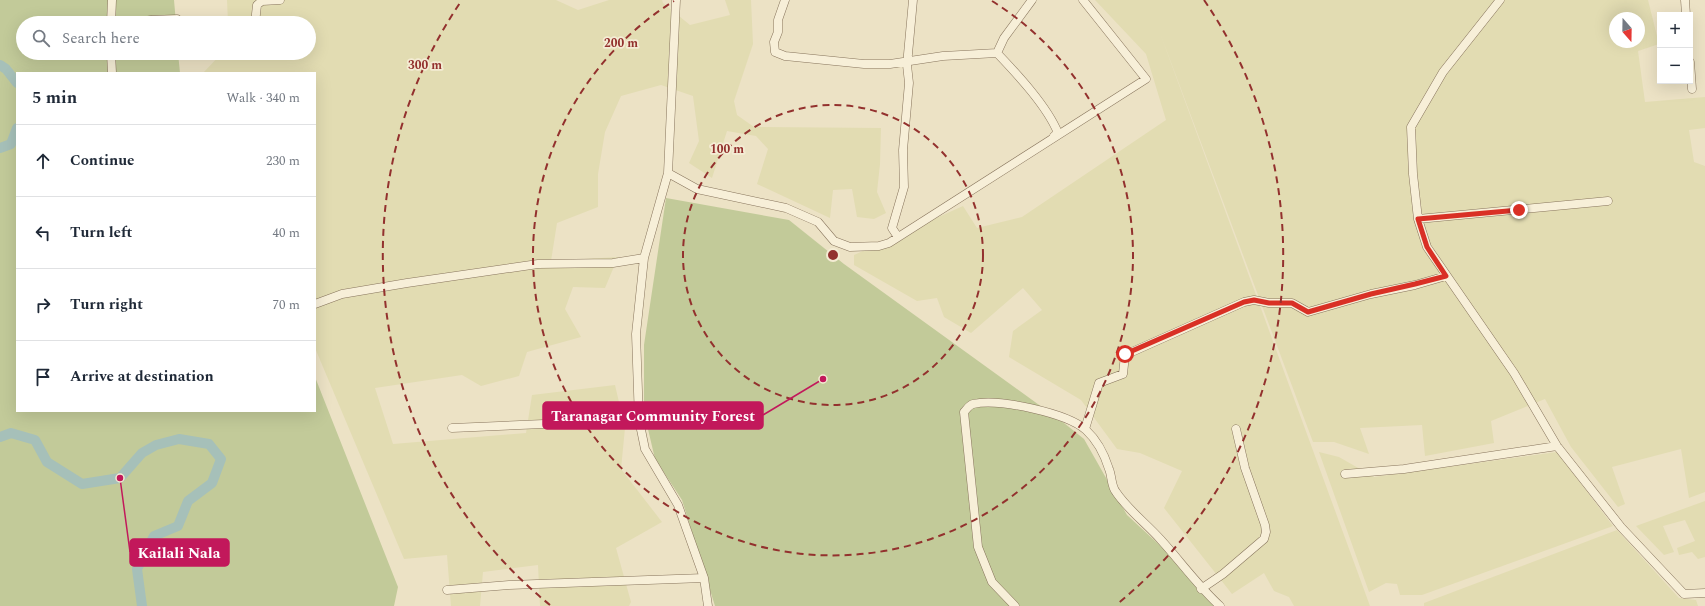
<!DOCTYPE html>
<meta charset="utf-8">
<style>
body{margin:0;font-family:Spectral,serif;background:#f6f6f7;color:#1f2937}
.controls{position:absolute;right:12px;top:12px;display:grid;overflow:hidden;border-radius:0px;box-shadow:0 4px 16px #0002}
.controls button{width:36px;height:36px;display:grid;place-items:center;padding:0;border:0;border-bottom:1px solid #e0e1e3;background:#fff;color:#1f2937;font:20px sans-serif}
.compass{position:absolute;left:1609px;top:12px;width:36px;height:36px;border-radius:50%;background:#fff;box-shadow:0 4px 16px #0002;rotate:160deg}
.stop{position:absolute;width:12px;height:12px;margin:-9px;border:3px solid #d93025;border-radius:50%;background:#fff}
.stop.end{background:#d93025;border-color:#fff;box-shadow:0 1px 4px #0008}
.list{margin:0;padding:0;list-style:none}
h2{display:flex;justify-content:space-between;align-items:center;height:52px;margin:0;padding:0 16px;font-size:17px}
h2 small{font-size:13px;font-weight:400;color:#747a83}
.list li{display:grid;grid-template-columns:26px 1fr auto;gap:12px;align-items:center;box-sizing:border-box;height:72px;padding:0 16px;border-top:1px solid #e0e1e3}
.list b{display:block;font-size:15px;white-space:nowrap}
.list em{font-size:13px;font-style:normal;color:#747a83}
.icon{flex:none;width:22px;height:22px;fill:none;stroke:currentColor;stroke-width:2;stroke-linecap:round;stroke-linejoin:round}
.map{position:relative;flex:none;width:1705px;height:606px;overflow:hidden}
.search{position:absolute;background:#fff;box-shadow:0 4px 16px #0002;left:16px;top:16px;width:300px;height:44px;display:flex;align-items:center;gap:10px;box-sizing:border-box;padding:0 14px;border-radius:22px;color:#747a83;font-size:15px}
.panel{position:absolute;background:#fff;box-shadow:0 4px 16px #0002;left:16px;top:72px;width:300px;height:340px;border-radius:0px}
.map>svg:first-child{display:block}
.farmland{fill:#e2dcb2;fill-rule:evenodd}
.green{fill:#c2ca99}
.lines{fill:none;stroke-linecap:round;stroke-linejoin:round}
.canal{stroke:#a6c0b9;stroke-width:10}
.street-casing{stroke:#87745c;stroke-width:9}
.street{stroke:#f7efd8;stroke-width:8}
.route{stroke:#d93025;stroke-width:5}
.ring{fill:none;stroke:#93312e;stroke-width:2;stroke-dasharray:7 5}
.centre{fill:#93312e;stroke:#f4ecd4;stroke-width:2}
.ring-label{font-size:12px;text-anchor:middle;font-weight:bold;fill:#93312e;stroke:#f4ecd4;stroke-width:3.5;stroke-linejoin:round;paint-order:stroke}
.leader{fill:none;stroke:#c2185b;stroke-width:1.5}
.callout-dot{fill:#c2185b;stroke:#f4ecd4;stroke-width:1.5}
.callout{fill:#c2185b;stroke:#c2185b;stroke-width:1.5}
.callout-label{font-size:15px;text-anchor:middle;font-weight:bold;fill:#fff}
</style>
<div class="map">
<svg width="1705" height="606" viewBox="0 0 1705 606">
<rect width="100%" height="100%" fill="#ece2c5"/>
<path class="farmland" d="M 227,0 L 556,0 L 578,10 L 609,0 L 662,0 L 663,3 L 690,25 L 730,15 L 725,0 L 751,0 L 753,44 L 734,101 L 737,115 L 754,127 L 881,128 L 880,164 L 877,192 L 886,213 L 874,219 L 857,217 L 852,189 L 833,190 L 830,218 L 757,184 L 768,149 L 756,136 L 727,131 L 712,178 L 689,163 L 699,141 L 693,96 L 661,85 L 621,96 L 605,132 L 598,174 L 598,207 L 557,223 L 551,261 L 618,257 L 605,288 L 573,287 L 565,309 L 581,337 L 527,352 L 519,376 L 481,386 L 462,375 L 375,388 L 393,444 L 526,433 L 532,395 L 615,385 L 625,428 L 621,469 L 662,522 L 616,548 L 631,602 L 629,606 L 540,606 L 538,565 L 483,572 L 480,606 L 451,606 L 447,555 L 404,559 L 315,348 L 315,73 L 203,73 L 222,53 L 309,53 L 309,23 L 228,23 Z
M 1095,0 L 1648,0 L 1659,44 L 1638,51 L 1645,102 L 1705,97 L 1705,128 L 1689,130 L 1694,162 L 1705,166 L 1705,492 L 1689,498 L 1681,449 L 1612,467 L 1625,504 L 1618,507 L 1571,447 L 1545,399 L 1491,421 L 1494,443 L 1425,456 L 1422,425 L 1360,428 L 1369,454 L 1334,442 L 1313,442 L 1160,33 L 1370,606 L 1294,606 L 1289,597 L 1274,591 L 1264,573 L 1232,594 L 1164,508 L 1182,471 L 1140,453 L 1117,449 L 1081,400 L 1009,357 L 1013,331 L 1042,310 L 1023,288 L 971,333 L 944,317 L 937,298 L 917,301 L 854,265 L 854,255 L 963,206 L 977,228 L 1022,217 L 1166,120 L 1146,54 ZM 1615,18 L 1639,18 L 1639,42 L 1615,42 Z
M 1319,452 L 1339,457 L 1374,477 L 1557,452 L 1613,526 L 1422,595 L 1400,595 L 1397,584 L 1386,583 L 1369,592 Z
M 1705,501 L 1705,557 L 1698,559 L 1692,552 L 1679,555 L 1677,548 L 1695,541 L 1685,520 L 1663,526 L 1674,552 L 1664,555 L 1636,526 Z
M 1617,530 L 1679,598 L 1696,600 L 1698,606 L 1424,606 L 1424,603 Z"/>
<path class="green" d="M 0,0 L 174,0 L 176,23 L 23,23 L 23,53 L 178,53 L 180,73 L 17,73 L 17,411 L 315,411 L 315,377 L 398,587 L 394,606 L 0,606 Z
M 666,198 L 789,220 L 844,264 L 1064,423 L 1084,439 L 1127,515 L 1166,551 L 1214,606 L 715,606 L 682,500 L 655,459 L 644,412 L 644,345 Z"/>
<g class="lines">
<path class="canal" d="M 0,65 L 6,69 L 17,83
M 0,148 L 11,144 L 17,128
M 0,437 L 11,433 L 35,440 L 47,462 L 82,484 L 120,478 L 142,453 L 156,445 L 179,439 L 209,444 L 221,459 L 212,483 L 188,501 L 178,526 L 154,536 L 137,569 L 142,606"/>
<g class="street-casing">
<path id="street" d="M 676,0 L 668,173 L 644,258 L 636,334 L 639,420 L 645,449 L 678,505 L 704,578 L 708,606
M 785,0 L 778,20 L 778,32 L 774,42 L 775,52 L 785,56 L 864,64 L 890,64 L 943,56 L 997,53 L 1004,38 L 1032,0
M 1500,0 L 1443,72 L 1411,127 L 1413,174 L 1418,219 L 1427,247 L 1514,373 L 1557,446 L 1621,527 L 1684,594 L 1705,593
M 1685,0 L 1686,15
M 111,23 L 112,0
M 133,23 L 151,20 L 177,19 L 181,23
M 255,23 L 257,5 L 262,1 L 280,0
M 111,53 L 112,73
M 997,53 C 1017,74 1047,106 1058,133 L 1054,136
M 1690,62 L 1692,89
M 668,173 L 697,189 L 786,208 L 818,222 L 834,241 L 850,247 L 879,246 L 889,243 L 1146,79 L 1083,0
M 1418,219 L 1608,201
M 898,237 L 892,228 L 904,187 L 903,150 L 909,83 L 907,65 L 913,0
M 315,304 L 342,294 L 407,283 L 538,264 L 613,263 L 644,258
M 452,428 L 639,420
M 1085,429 L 1099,383 L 1123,374 L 1125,355 L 1244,302 L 1254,300 L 1269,303 L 1292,303 L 1308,312 L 1371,294 L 1415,285 L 1446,276
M 1345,474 L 1404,469 L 1557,446
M 1201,589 L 1223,574 L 1264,539 L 1266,532 L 1265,525 L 1245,468 L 1236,429
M 447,590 L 509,585 L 704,578
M 1015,606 L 992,582 L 978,547 L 964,412 C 967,409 969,405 973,404 C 998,398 1067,413 1086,430 C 1098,441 1104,453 1109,469 C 1112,476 1111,486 1116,492 C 1128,510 1147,524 1161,540 C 1181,562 1198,586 1220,606"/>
</g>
<use href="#street" class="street"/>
</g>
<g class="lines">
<path class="route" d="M 1125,354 L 1244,302 L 1254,300 L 1269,303 L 1292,303 L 1308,312 L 1371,294 L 1415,284 L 1446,276 L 1427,247 L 1418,219 L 1519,210"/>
</g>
<g class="ring">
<circle cx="833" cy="255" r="150"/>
<path d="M992 1A300 300 0 1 1 674 1"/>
<path d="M550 605A450 450 0 0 1 462 0M1204 0A450 450 0 0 1 1116 605"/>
</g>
<circle cx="833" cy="255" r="6" class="centre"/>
<g class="ring-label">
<text x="621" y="47">200 m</text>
<text x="425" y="69">300 m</text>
<text x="727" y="153">100 m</text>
</g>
<path class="leader" d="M823 379L763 415M120 478L130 552"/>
<g class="callout-dot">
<circle cx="823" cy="379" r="4"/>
<circle cx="120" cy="478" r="4"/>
</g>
<g class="callout">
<rect x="543" y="402" width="220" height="27" rx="4"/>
<rect x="130" y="539" width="99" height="27" rx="4"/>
</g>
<g class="callout-label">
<text x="653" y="421">Taranagar Community Forest</text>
<text x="179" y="558">Kailali Nala</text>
</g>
</svg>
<div class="controls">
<button>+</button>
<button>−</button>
</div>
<svg class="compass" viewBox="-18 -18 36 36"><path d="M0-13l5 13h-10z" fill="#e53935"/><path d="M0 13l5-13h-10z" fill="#747a83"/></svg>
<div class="stop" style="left:1125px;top:354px"></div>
<div class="stop end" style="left:1519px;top:210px"></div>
<div class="search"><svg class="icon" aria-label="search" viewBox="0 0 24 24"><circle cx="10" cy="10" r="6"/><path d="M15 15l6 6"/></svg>Search here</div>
<section class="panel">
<h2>5 min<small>Walk · 340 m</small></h2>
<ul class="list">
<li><svg class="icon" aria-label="ahead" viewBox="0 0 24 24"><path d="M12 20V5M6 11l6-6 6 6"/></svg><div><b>Continue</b></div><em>230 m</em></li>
<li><svg class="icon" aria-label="left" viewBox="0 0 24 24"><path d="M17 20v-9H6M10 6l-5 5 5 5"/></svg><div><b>Turn left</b></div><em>40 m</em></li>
<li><svg class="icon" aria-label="right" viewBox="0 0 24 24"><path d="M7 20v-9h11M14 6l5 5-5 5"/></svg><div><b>Turn right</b></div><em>70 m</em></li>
<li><svg class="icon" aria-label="arrive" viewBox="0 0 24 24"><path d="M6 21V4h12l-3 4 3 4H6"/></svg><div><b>Arrive at destination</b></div></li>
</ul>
</section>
</div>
